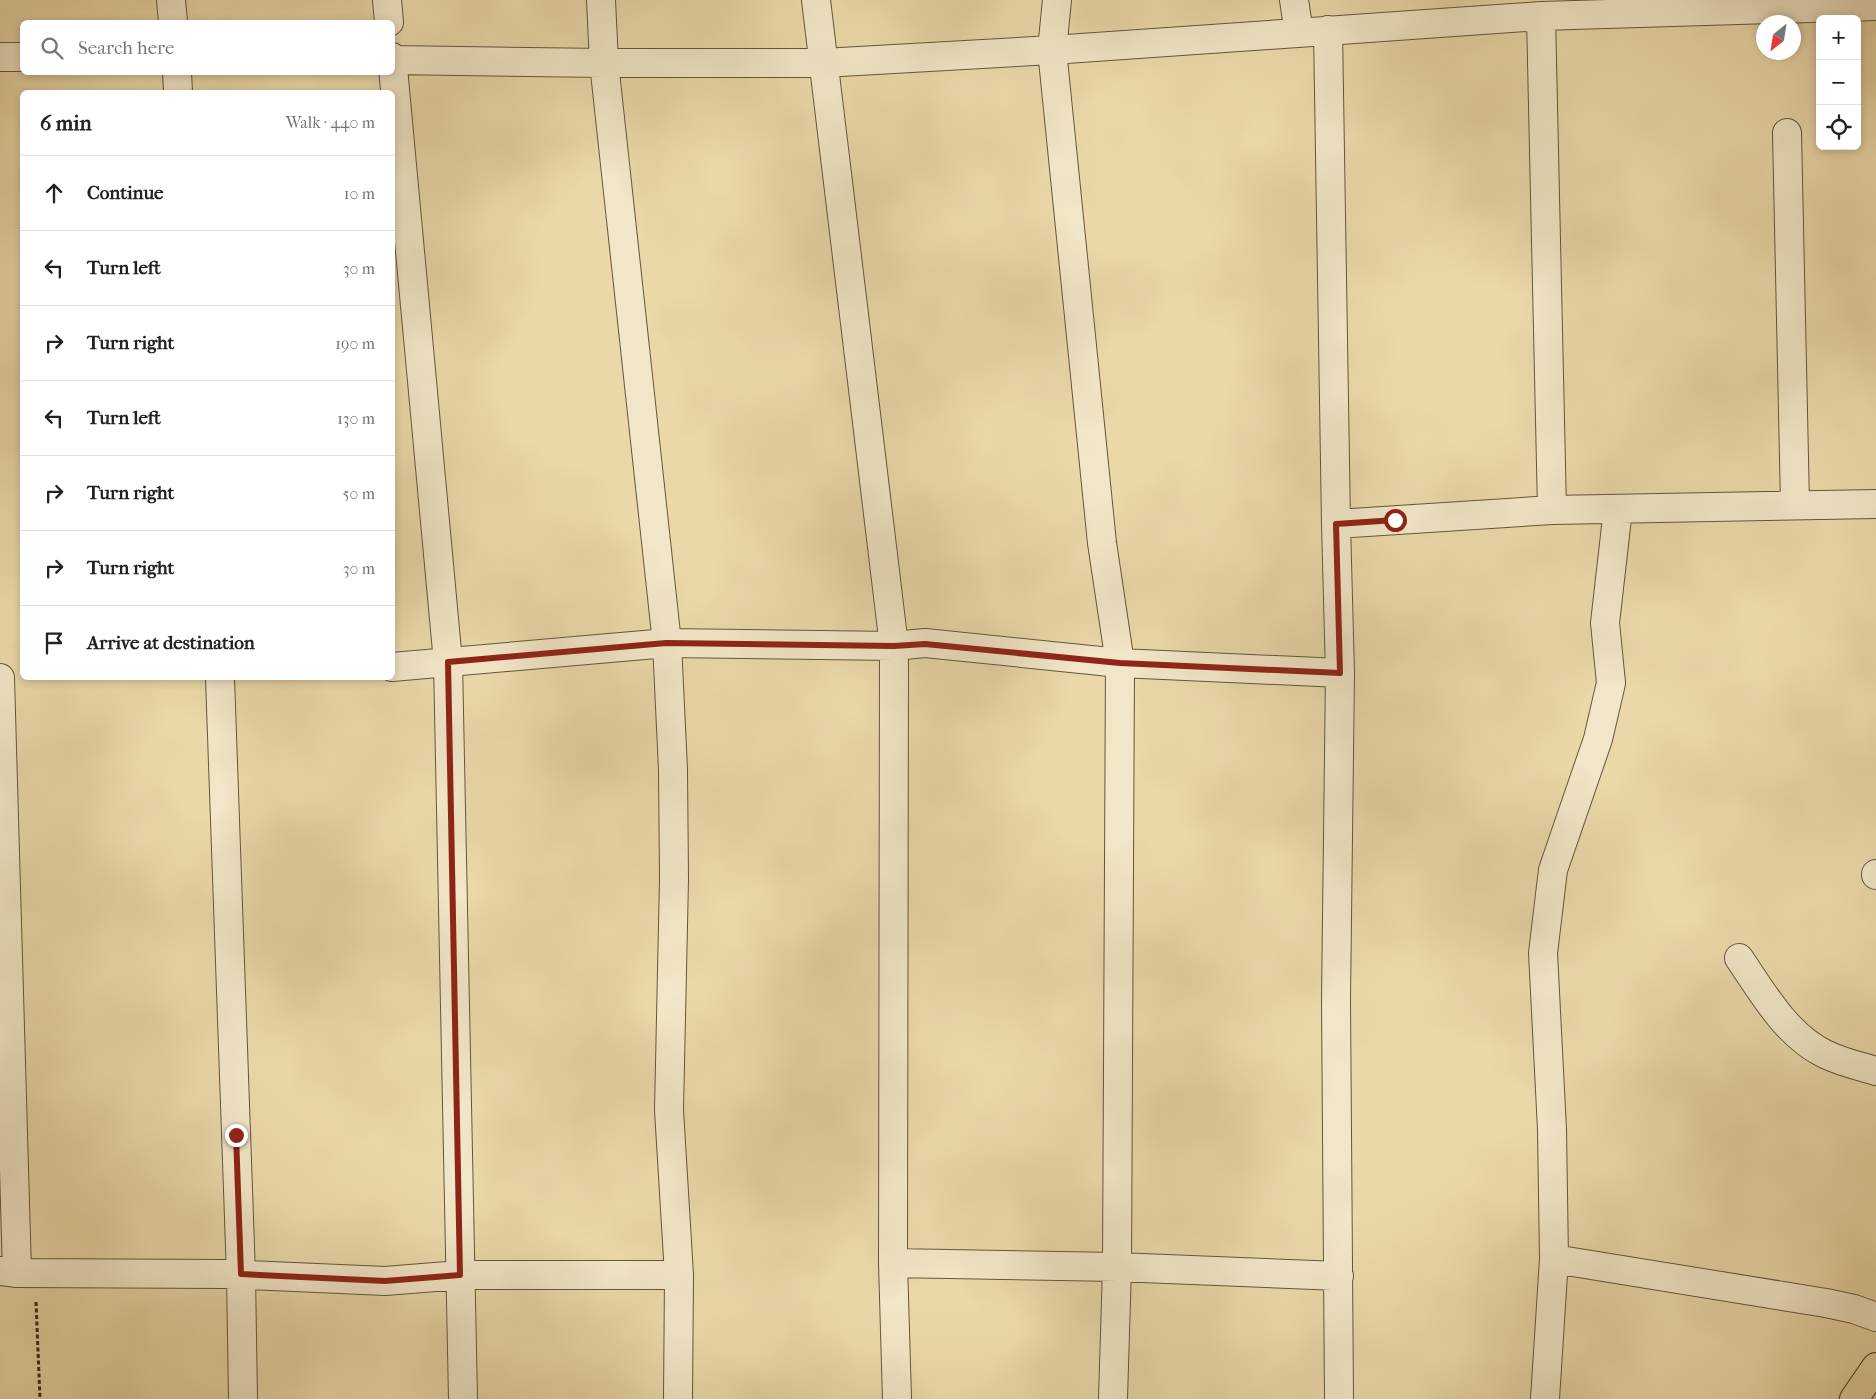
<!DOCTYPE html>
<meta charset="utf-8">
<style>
body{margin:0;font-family:"IM FELL French Canon",serif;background:#f6f6f6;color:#202124}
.controls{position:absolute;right:15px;top:15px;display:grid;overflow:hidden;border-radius:8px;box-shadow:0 2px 8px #0003}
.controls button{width:45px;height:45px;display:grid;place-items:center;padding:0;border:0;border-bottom:1px solid #e0e0e0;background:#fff;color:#202124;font:25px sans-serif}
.compass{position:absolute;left:1756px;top:15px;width:45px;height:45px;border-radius:50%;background:#fff;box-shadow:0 2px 8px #0003;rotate:210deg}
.stop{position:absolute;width:15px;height:15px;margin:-11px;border:4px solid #8f2418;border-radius:50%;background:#fff}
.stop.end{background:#8f2418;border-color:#fff;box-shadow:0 1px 5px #0008}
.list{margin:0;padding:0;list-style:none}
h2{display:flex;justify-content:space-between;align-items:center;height:65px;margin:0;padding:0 20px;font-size:21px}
h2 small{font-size:16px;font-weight:400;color:#757577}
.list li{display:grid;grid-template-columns:32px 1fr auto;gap:15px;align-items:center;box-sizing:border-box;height:75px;padding:0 20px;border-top:1px solid #e0e0e0}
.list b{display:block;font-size:19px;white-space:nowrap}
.list em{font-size:16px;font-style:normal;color:#757577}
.icon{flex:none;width:28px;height:28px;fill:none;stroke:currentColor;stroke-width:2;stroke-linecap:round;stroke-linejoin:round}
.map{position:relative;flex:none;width:1876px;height:1399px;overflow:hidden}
.search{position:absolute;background:#fff;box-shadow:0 2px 8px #0003;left:20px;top:20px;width:375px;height:55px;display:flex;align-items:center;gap:12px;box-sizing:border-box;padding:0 18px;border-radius:8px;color:#757577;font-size:19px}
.panel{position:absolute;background:#fff;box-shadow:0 2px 8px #0003;left:20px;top:90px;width:375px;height:590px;border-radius:8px}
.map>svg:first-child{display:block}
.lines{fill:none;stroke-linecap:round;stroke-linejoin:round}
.street-casing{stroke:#64563d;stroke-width:30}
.highway-casing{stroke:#372a19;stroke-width:30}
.path{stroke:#372a19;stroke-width:3;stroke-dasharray:4 2.5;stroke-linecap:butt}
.street{stroke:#f1e6c7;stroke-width:28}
.highway{stroke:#ead8a9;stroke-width:28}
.route{stroke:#8f2418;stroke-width:6}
</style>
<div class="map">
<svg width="1876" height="1399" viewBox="0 0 1876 1399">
<rect width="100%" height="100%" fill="#ead8a9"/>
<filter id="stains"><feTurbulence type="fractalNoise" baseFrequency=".004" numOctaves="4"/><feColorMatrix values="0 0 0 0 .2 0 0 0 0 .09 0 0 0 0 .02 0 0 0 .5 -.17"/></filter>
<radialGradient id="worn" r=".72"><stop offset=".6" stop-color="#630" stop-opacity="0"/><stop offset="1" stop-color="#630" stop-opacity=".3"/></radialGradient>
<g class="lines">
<g class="street-casing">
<path id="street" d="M 171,0 L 173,22
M 387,0 L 389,22
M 601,0 L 604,63 L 667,643 L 673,770 L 674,879 L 669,1110 L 679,1275 L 678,1399
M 816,0 L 894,646 L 893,1263 L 897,1399
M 1057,0 L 1052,50 L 1102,543 L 1120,663 L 1117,1267 L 1113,1399
M 1294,0 L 1299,33
M 1541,16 L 1552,510
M 1328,30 L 1336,524 L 1340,673 L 1336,1000 L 1339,1399
M 0,57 L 22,57
M 392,57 L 448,662 L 463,1399
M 392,60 L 604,63 L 823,63 L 1052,50 L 1541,16 L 1876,6
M 177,72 L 178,92
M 1787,133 L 1795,505
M 1336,524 L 1552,510 L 1876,504
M 392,667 L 667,643 L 894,646 L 925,643 L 1120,663 L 1340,673
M 0,678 L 17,1273
M 220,678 L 241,1275 L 243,1399
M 1876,874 L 1876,875
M 1739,958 C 1763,993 1786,1035 1825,1054 C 1841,1062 1859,1066 1876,1071
M 1554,1259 L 1826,1303 L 1854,1309 L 1876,1317
M 893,1263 L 1117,1267 L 1339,1276
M 0,1271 L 17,1273 L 226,1274 L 385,1281 L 460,1275 L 679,1275
M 1545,1399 L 1554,1259 L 1552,1129 L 1543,953 L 1553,870 L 1598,739 L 1611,683 L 1605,623 L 1618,509"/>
</g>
<g class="highway-casing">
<path id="highway" d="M 1854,1399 L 1876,1367"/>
</g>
<path class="path" d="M 36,1302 L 40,1399"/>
<use href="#street" class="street"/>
<use href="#highway" class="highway"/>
</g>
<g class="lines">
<path class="route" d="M 236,1135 L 241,1274 L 385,1281 L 460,1275 L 448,662 L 666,643 L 894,646 L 925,644 L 1120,663 L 1340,673 L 1336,524 L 1395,520"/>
</g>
<rect width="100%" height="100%" filter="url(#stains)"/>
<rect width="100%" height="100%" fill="url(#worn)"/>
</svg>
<div class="controls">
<button>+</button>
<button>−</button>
<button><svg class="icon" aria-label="locate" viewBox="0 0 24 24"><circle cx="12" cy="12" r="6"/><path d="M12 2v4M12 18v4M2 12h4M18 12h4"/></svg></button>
</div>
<svg class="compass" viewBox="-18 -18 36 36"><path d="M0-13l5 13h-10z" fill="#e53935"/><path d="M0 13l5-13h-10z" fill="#757577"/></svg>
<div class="stop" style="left:1395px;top:520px"></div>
<div class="stop end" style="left:236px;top:1135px"></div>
<div class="search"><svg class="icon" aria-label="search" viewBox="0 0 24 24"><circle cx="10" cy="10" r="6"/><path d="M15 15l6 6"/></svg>Search here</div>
<section class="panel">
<h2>6 min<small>Walk · 440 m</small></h2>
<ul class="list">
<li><svg class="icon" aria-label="ahead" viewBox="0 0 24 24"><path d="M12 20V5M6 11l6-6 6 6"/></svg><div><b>Continue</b></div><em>10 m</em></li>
<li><svg class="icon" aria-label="left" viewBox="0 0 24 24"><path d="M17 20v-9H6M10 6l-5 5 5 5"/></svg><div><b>Turn left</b></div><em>30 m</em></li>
<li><svg class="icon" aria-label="right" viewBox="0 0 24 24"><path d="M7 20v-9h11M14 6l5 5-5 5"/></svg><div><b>Turn right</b></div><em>190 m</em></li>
<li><svg class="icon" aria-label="left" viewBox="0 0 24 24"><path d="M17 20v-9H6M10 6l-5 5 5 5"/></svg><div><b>Turn left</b></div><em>130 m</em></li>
<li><svg class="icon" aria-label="right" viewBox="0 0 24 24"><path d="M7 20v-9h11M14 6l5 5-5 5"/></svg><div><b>Turn right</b></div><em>50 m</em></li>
<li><svg class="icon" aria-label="right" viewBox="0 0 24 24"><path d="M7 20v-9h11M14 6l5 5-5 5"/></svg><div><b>Turn right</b></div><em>30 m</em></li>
<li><svg class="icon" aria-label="arrive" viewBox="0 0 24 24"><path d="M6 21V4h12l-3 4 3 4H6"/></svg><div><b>Arrive at destination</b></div></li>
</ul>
</section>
</div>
